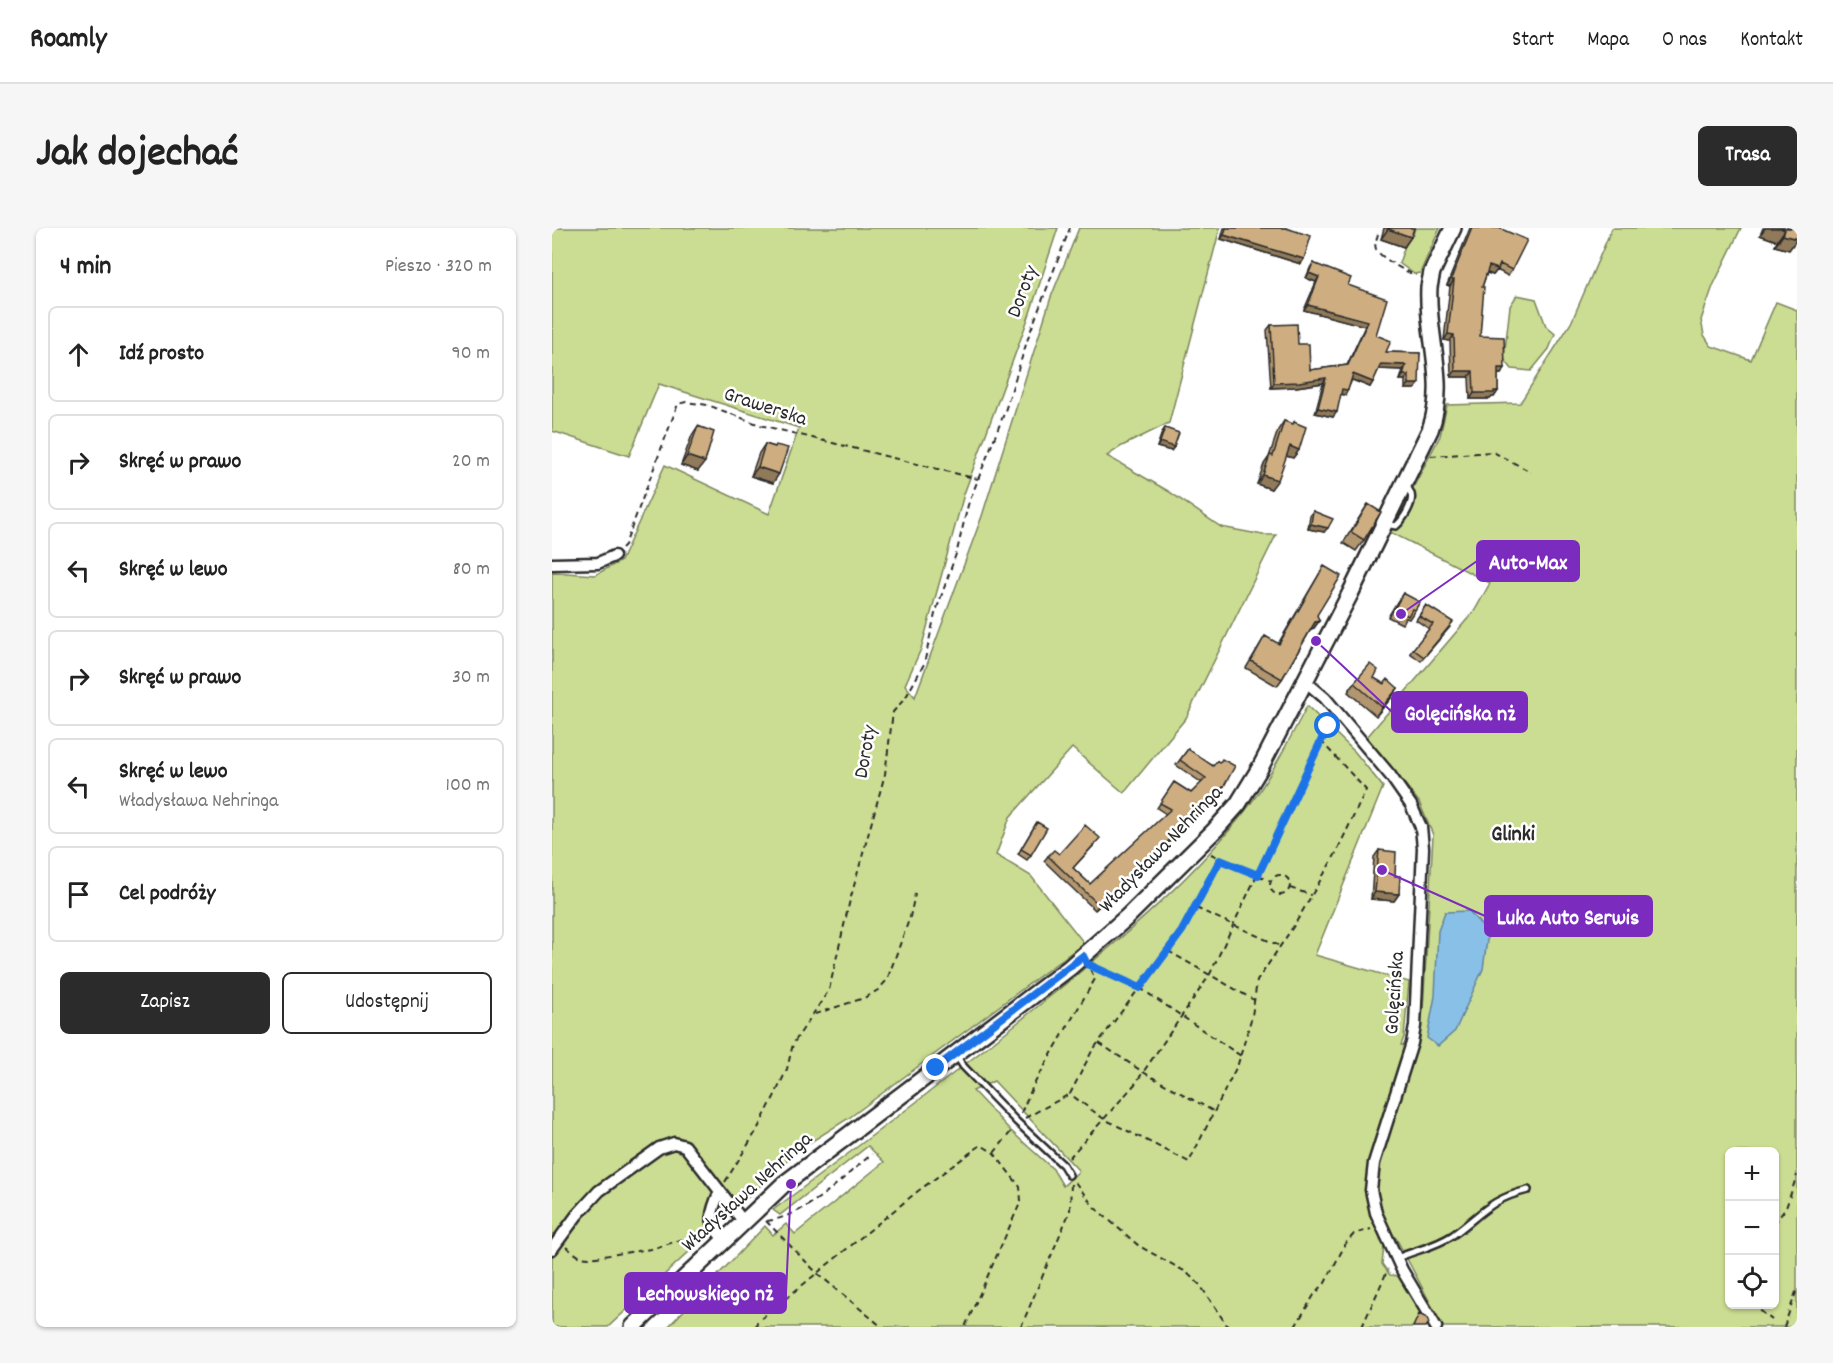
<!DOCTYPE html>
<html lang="pl">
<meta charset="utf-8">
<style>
body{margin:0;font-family:Dekko,sans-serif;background:#f6f6f6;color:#222}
.controls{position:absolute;right:18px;bottom:18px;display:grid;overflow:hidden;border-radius:9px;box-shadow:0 2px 4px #0004}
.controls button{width:54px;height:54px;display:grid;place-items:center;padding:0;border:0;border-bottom:2px solid #e0e0e0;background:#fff;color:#222;font:30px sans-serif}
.stop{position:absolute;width:18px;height:18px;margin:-14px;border:4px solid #1a73e8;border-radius:50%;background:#fff}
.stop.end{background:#1a73e8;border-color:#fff;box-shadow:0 2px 6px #0008}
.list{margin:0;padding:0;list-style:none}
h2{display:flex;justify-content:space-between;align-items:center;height:78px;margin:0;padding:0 24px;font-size:26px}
h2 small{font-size:20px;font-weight:400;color:#767676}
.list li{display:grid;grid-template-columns:39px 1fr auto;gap:18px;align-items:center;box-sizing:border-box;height:96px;margin:0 12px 12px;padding:0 12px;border:2px solid #e0e0e0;border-radius:9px}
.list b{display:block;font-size:22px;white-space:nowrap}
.list p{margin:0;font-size:20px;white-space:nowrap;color:#767676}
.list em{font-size:20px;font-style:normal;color:#767676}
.actions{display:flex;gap:12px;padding:18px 24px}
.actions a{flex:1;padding:14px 0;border:2px solid #2b2b2b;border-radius:9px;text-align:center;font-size:21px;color:#2b2b2b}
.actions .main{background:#2b2b2b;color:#fff}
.icon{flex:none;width:33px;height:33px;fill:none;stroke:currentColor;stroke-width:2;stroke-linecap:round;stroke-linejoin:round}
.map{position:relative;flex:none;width:1245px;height:1099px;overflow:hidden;border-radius:9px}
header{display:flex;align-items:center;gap:36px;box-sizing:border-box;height:84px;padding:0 30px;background:#fff;border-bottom:2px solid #e0e0e0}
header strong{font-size:28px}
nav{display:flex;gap:33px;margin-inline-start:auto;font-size:21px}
.intro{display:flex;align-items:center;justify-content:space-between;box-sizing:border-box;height:144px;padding:0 36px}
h1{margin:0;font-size:42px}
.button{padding:15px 27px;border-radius:9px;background:#2b2b2b;color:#fff;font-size:21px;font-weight:700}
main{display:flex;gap:36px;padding:0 36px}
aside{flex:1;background:#fff;border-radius:9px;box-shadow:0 2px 4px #0004}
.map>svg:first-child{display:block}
.green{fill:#cbdd92;stroke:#7b845e;stroke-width:1.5;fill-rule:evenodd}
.water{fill:#89c0e7;stroke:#63849c;stroke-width:1.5}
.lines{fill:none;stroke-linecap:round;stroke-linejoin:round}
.lane-casing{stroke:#2b2b2b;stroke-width:10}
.street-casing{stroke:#2b2b2b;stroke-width:15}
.secondary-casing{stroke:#2b2b2b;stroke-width:20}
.path{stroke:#2b2b2b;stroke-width:2;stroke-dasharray:6 4.5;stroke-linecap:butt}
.lane{stroke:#fff;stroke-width:5}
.street{stroke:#fff;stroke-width:10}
.secondary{stroke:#fff;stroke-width:15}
.wall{fill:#b1966f;stroke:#2b2b2b;stroke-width:1.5}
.shaded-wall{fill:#907a5a;stroke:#2b2b2b;stroke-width:1.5}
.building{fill:#ceae81;stroke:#2b2b2b;stroke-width:1.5}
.route{stroke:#1a73e8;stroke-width:8}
.labels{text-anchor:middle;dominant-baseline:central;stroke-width:5;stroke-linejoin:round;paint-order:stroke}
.street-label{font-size:21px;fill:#2b2b2b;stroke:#fff}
.neighbourhood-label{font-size:22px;font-weight:bold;fill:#2b2b2b;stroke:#fff}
.leader{fill:none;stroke:#7b2cbf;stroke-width:2}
.callout-dot{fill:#7b2cbf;stroke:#fff;stroke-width:2}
.callout{fill:#7b2cbf;stroke:#7b2cbf;stroke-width:2}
.callout-label{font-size:22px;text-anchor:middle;font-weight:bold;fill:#fff}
</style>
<header>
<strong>Roamly</strong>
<nav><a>Start</a><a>Mapa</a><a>O nas</a><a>Kontakt</a></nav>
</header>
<div class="intro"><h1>Jak dojechać</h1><a class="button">Trasa</a></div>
<main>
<aside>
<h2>4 min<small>Pieszo · 320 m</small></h2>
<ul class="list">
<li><svg class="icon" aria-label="ahead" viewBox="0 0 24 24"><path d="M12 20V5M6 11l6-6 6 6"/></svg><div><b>Idź prosto</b></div><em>90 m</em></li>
<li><svg class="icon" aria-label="right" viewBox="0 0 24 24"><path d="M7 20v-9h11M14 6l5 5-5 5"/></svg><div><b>Skręć w prawo</b></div><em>20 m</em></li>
<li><svg class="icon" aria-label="left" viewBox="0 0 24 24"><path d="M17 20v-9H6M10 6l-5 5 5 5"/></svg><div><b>Skręć w lewo</b></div><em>80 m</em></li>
<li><svg class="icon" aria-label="right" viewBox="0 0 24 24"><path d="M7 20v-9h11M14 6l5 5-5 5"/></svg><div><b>Skręć w prawo</b></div><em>30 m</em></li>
<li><svg class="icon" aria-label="left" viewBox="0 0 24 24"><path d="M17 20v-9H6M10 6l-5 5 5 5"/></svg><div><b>Skręć w lewo</b><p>Władysława Nehringa</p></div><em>100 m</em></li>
<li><svg class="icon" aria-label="arrive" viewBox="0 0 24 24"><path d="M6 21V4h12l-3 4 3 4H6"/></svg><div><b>Cel podróży</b></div></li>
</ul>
<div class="actions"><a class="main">Zapisz</a><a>Udostępnij</a></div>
</aside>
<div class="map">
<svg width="1245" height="1099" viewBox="0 0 1245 1099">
<rect width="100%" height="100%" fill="#fff"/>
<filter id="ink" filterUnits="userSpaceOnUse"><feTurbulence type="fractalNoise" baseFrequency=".0167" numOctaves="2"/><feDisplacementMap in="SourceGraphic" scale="12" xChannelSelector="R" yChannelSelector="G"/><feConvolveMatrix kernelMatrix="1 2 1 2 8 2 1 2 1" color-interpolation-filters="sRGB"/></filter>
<g filter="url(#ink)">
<path class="green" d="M 0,0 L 506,0 L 477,88 L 412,266 L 369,421 L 353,457 L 363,469 L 430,288 L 499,69 L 527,0 L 668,0 L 617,195 L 570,218 L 555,228 L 616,263 L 669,299 L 711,307 L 724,307 L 634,490 L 572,565 L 520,520 L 458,589 L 444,627 L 479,648 L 532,715 L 297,890 L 249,920 L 56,1099 L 0,1099 L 0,344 L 43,347 L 69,333 L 113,237 L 217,286 L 247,200 L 107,156 L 77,228 L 0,203 Z
M 863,0 L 888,0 L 868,45 L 862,46 L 847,35 L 857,6 L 861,7 Z
M 1060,0 L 1189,0 L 1161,58 L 1149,92 L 1152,107 L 1159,118 L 1199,132 L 1224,74 L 1245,82 L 1245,1099 L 891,1099 L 844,1010 L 828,1012 L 832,1019 L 830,1036 L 838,1047 L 848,1048 L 869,1084 L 861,1099 L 116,1099 L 213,998 L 221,1007 L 234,996 L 243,1006 L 332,934 L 316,918 L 228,987 L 221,982 C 312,914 403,846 491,774 C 562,717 632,659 690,587 C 715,556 736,514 755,478 L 803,524 L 831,559 L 763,727 L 857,754 L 852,809 L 849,817 L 865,817 L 871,782 L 881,607 L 867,574 L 815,509 L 923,382 L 938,355 L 838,304 L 888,208 L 895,177 L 968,175 L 1019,95 ZM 442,853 L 527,943 L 511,958 L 501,941 L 459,903 L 421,863 ZM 1178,924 L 1222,924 L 1222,1076 L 1178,1076 Z
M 965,67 L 984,71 L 994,98 L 1003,106 L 997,121 L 979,143 L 960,141 L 952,131 L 958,78 Z"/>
<path class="water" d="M 917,683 L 936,705 L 931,741 L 903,803 L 886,818 L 875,810 L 883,768 L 886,703 L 893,684 Z"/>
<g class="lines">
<g class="lane-casing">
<path id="lane" d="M 834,296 L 844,298 C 851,292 862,275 859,266 C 858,263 856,260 854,257
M 404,827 L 411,838 L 465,894 L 511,937 L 517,947
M 845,1030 C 864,1022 883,1019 901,1007 C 930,986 938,971 976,962"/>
</g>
<g class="street-casing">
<path id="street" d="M 0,336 L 46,335 L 62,328
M 753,453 L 773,470 L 838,547 L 859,577 L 869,599 L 871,620 L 863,798 L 860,815 L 822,935 L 819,962 L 824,985 L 850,1042 L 884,1099
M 168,963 C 159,983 154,995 172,1011
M 0,1021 L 25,987 L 47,963 L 107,920 L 122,915 L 133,918 L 191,993"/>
</g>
<g class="secondary-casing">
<path id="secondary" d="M 81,1099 L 232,956 L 517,740 L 574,690 L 663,602 L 686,576 L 708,540 L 798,366 L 878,202 C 896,155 874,107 877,59 L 880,44 L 901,0"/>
</g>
<path class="path" d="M 826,6 C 825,11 822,16 824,21 C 827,29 857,46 864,47
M 879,228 L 941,224 L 979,244
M 70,320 L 73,317 L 126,176 L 134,174 L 156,177 L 208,197 L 426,251
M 659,626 L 719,653
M 668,632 L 630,703 L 540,823 L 518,866 L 552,891 L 637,934 L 686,836 L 700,788 L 705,753 L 743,696 L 783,627 L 814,562 L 769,513
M718 657a10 10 0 1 1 20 0a10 10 0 1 1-20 0Z
M 738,660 L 759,667
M 644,680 L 728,718
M 616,723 L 702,772
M 540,738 L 588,760 L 689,828
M 263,786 L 312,770 L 326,762 L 335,752 L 358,689 L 363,666
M 547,815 L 591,844 L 663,884
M 469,885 L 481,858 L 543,751 L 538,741
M 473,890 L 518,866
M 442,925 L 461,901
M 517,930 L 583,856 L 657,748 L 777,495
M 173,954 L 205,902 L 222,869 L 235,841 L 241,816 L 277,762 L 297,676 L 333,546 L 341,484 L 354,469 L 372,436 L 383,386 L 405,323 L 416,277 L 453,183 L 477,107 L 518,0
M 523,954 L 542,979 L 587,1018 L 634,1044 L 648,1057 L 676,1099
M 214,993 L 265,1045 L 330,1099
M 215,993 C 256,987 288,952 320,926
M 1222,996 L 1234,980 L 1245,947
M 14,1019 L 28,1029 L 37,1030 L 99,1021 L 152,1005
M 1200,1076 L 1220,1092
M 204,1099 L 205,1094 L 366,963 L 429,917 L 442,925 L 468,959 L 469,973 L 413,1099
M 469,1099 L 518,983 L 519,955
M 743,1099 L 762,1067 L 773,1055 L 794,1015 L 802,1006 L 819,1001
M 810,1099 L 836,1041
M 1232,1099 L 1245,1061"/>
<use href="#lane" class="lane"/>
<use href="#street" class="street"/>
<use href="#secondary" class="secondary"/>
</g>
<path class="wall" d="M 672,0 L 734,0 L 749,36 L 669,11 Z
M 832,0 L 862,0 L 859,9 L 852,19 L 829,11 Z
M 918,0 L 947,0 L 960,42 L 956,48 L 945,42 L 941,47 L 935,45 L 930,59 L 928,108 L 953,140 L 949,146 L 946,146 L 946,163 L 942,169 L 940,169 L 938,171 L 918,171 L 917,149 L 899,149 L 898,113 L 892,112 L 898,58 L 895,57 Z
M 1211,0 L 1245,0 L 1245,11 L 1237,22 L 1223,18 L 1225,13 L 1208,7 Z
M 761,35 L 796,57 L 834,124 L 868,125 L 863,161 L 853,161 L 853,152 L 848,152 L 851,142 L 827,141 L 818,159 L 800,152 L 793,167 L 789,166 L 781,189 L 763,185 L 771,155 L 744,159 L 719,160 L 715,102 L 719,97 L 746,116 L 758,142 L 795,137 L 813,98 L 752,82 L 764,54 L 754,50 L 758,40 Z
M 732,193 L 741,196 L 742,194 L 747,222 L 741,230 L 734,228 L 719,261 L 705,256 L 712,236 L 717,229 L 726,202 Z
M 146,198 L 146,243 L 129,237 L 140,207 Z
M 613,200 L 622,219 L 619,223 L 605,219 L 610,204 Z
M 213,216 L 223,219 L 224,217 L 221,255 L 199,248 L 207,225 Z
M 816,276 L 812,312 L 804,323 L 791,315 Z
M 761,283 L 772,304 L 756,301 L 758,287 Z
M 772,338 L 765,387 L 767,393 L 762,400 L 759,401 L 730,451 L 725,458 L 694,440 L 713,408 L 726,416 Z
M 851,365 L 863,382 L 857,391 L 854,390 L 850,396 L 836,389 L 845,374 Z
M 874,377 L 898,399 L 869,433 L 858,425 L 877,401 L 864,392 Z
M 822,450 L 832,456 L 846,460 L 840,469 L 824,488 L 796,464 L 802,455 Z
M 636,521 L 661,538 L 665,533 L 672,558 L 668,564 L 636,597 L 543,682 L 492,633 L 496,628 L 507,626 L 544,615 L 521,640 L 538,656 L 614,586 L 605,580 L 622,554 L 639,565 L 650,555 L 624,537 Z
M 485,594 L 479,627 L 475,632 L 466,626 Z
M 827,622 L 843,648 L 847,666 L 842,673 L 819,671 L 822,629 Z"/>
<path class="shaded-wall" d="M 1213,0 L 1229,0 L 1233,2 L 1225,13 L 1208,7 Z
M 836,1 L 859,9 L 852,19 L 829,11 Z
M 672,7 L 752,31 L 749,36 L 669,11 Z
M 1231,7 L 1245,11 L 1237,22 L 1223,18 Z
M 937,38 L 946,41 L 941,47 L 933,44 Z
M 757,45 L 767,49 L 764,54 L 754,50 Z
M 899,51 L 902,52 L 898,58 L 895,57 Z
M 756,77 L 816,93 L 813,98 L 752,82 Z
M 896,106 L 902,107 L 898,113 L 892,112 Z
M 829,136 L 854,137 L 851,142 L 825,141 Z
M 946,140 L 953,140 L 949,146 L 942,146 Z
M 903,143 L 921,143 L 917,149 L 899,149 Z
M 801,146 L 821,154 L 818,159 L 798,151 Z
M 851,147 L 857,147 L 853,152 L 848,152 Z
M 774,150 L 771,155 L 744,159 L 719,160 L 722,155 Z
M 857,156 L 867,156 L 863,161 L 853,161 Z
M 790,161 L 796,162 L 793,167 L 787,166 Z
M 946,163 L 942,169 L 940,169 L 938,171 L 918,171 L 922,165 Z
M 766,180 L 785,184 L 781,189 L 763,185 Z
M 608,214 L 622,219 L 619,223 L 605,219 Z
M 738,218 L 747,222 L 741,230 L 731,227 Z
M 135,228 L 153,234 L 146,243 L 129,237 Z
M 206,239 L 227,246 L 221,255 L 199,248 Z
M 711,247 L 726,252 L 719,261 L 705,256 Z
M 759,296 L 776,300 L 772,304 L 756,301 Z
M 767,393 L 762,400 L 758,401 L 763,394 Z
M 846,460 L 840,469 L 824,488 L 830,479 Z
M 672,558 L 668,564 L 636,597 L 543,682 L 547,677 Z
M 823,664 L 847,666 L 842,673 L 819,671 Z"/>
<path class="building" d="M 674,0 L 734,0 L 759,8 L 752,31 L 672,7 Z
M 836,0 L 862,0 L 859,9 L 836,1 Z
M 920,0 L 947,0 L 975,12 L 960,42 L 948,36 L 946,41 L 937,38 L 930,59 L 932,59 L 928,108 L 952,109 L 953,140 L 946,140 L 946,163 L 942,163 L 942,165 L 922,165 L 921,143 L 903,143 L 902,107 L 896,106 L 902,52 L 899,51 Z
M 1229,0 L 1245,0 L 1245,11 L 1231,7 L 1233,2 Z
M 761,35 L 799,50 L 796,57 L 835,71 L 824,107 L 839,113 L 834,124 L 868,125 L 867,156 L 857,156 L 857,147 L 851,147 L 854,137 L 829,136 L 821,154 L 801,146 L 796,162 L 790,161 L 785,184 L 766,180 L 774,150 L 747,154 L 722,155 L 719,97 L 745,96 L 746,116 L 757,116 L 758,142 L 796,137 L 816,93 L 756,77 L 767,49 L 757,45 Z
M 732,193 L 741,196 L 742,194 L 754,199 L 747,222 L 738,218 L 726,252 L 711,247 L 718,227 L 721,228 Z
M 146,198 L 162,204 L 153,234 L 135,228 Z
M 613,200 L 627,205 L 622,219 L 608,214 Z
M 213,216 L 223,219 L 224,217 L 236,220 L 227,246 L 206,239 Z
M 816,276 L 829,284 L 812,312 L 799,304 Z
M 761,283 L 781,291 L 776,300 L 759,296 Z
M 772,338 L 789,348 L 765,387 L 767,393 L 763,394 L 730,451 L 699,433 L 713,408 L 727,416 Z
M 851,365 L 868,374 L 863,382 L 860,381 L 856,388 L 843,380 Z
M 874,377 L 901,394 L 872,429 L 861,421 L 881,396 L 867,388 Z
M 818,436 L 826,442 L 822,450 L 832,456 L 836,451 L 846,460 L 830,479 L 802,455 Z
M 636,521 L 661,538 L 665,533 L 668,534 L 670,531 L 683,538 L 672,558 L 639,592 L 547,677 L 496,628 L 502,622 L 507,626 L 533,597 L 548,610 L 521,640 L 538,656 L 619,581 L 608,575 L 622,554 L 639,565 L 654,550 L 628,532 Z
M 485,594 L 495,600 L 479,627 L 469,621 Z
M 827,622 L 844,624 L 843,648 L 848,648 L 847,666 L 823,664 Z
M 867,1086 L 875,1090 L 877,1095 L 874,1099 L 861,1099 Z"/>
</g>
<g class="lines" filter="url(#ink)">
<path class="route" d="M 384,840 L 531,728 L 535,736 L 588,760 L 630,703 L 668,632 L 706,647 L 776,498"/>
</g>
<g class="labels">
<g class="street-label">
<text transform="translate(472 64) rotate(-69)">Doroty</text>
<text transform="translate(213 180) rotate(18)">Grawerska</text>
<text transform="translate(315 524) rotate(-80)">Doroty</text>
<text transform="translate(610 622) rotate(-46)">Władysława Nehringa</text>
<text transform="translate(844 765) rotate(-86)">Golęcińska</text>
<text transform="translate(196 965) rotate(-42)">Władysława Nehringa</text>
</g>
<g class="neighbourhood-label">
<text x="961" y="607">Glinki</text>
</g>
</g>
<path class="leader" d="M849 386L925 333M764 413L840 484M830 642L933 688M239 956L234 1065"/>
<g class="callout-dot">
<circle cx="849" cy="386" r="6"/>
<circle cx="764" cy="413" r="6"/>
<circle cx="830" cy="642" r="6"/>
<circle cx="239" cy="956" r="6"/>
</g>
<g class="callout">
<rect x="925" y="313" width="102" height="40" rx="6"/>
<rect x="840" y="464" width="135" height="40" rx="6"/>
<rect x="933" y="668" width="167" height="40" rx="6"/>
<rect x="73" y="1045" width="161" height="40" rx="6"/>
</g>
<g class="callout-label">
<text x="976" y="341">Auto-Max</text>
<text x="908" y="492">Golęcińska nż</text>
<text x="1016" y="696">Luka Auto Serwis</text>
<text x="153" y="1072">Lechowskiego nż</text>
</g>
</svg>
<div class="controls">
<button>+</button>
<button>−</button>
<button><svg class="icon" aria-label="locate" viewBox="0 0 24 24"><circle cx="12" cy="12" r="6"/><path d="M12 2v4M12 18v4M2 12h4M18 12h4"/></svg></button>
</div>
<div class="stop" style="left:776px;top:498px"></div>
<div class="stop end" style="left:384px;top:840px"></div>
</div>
</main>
